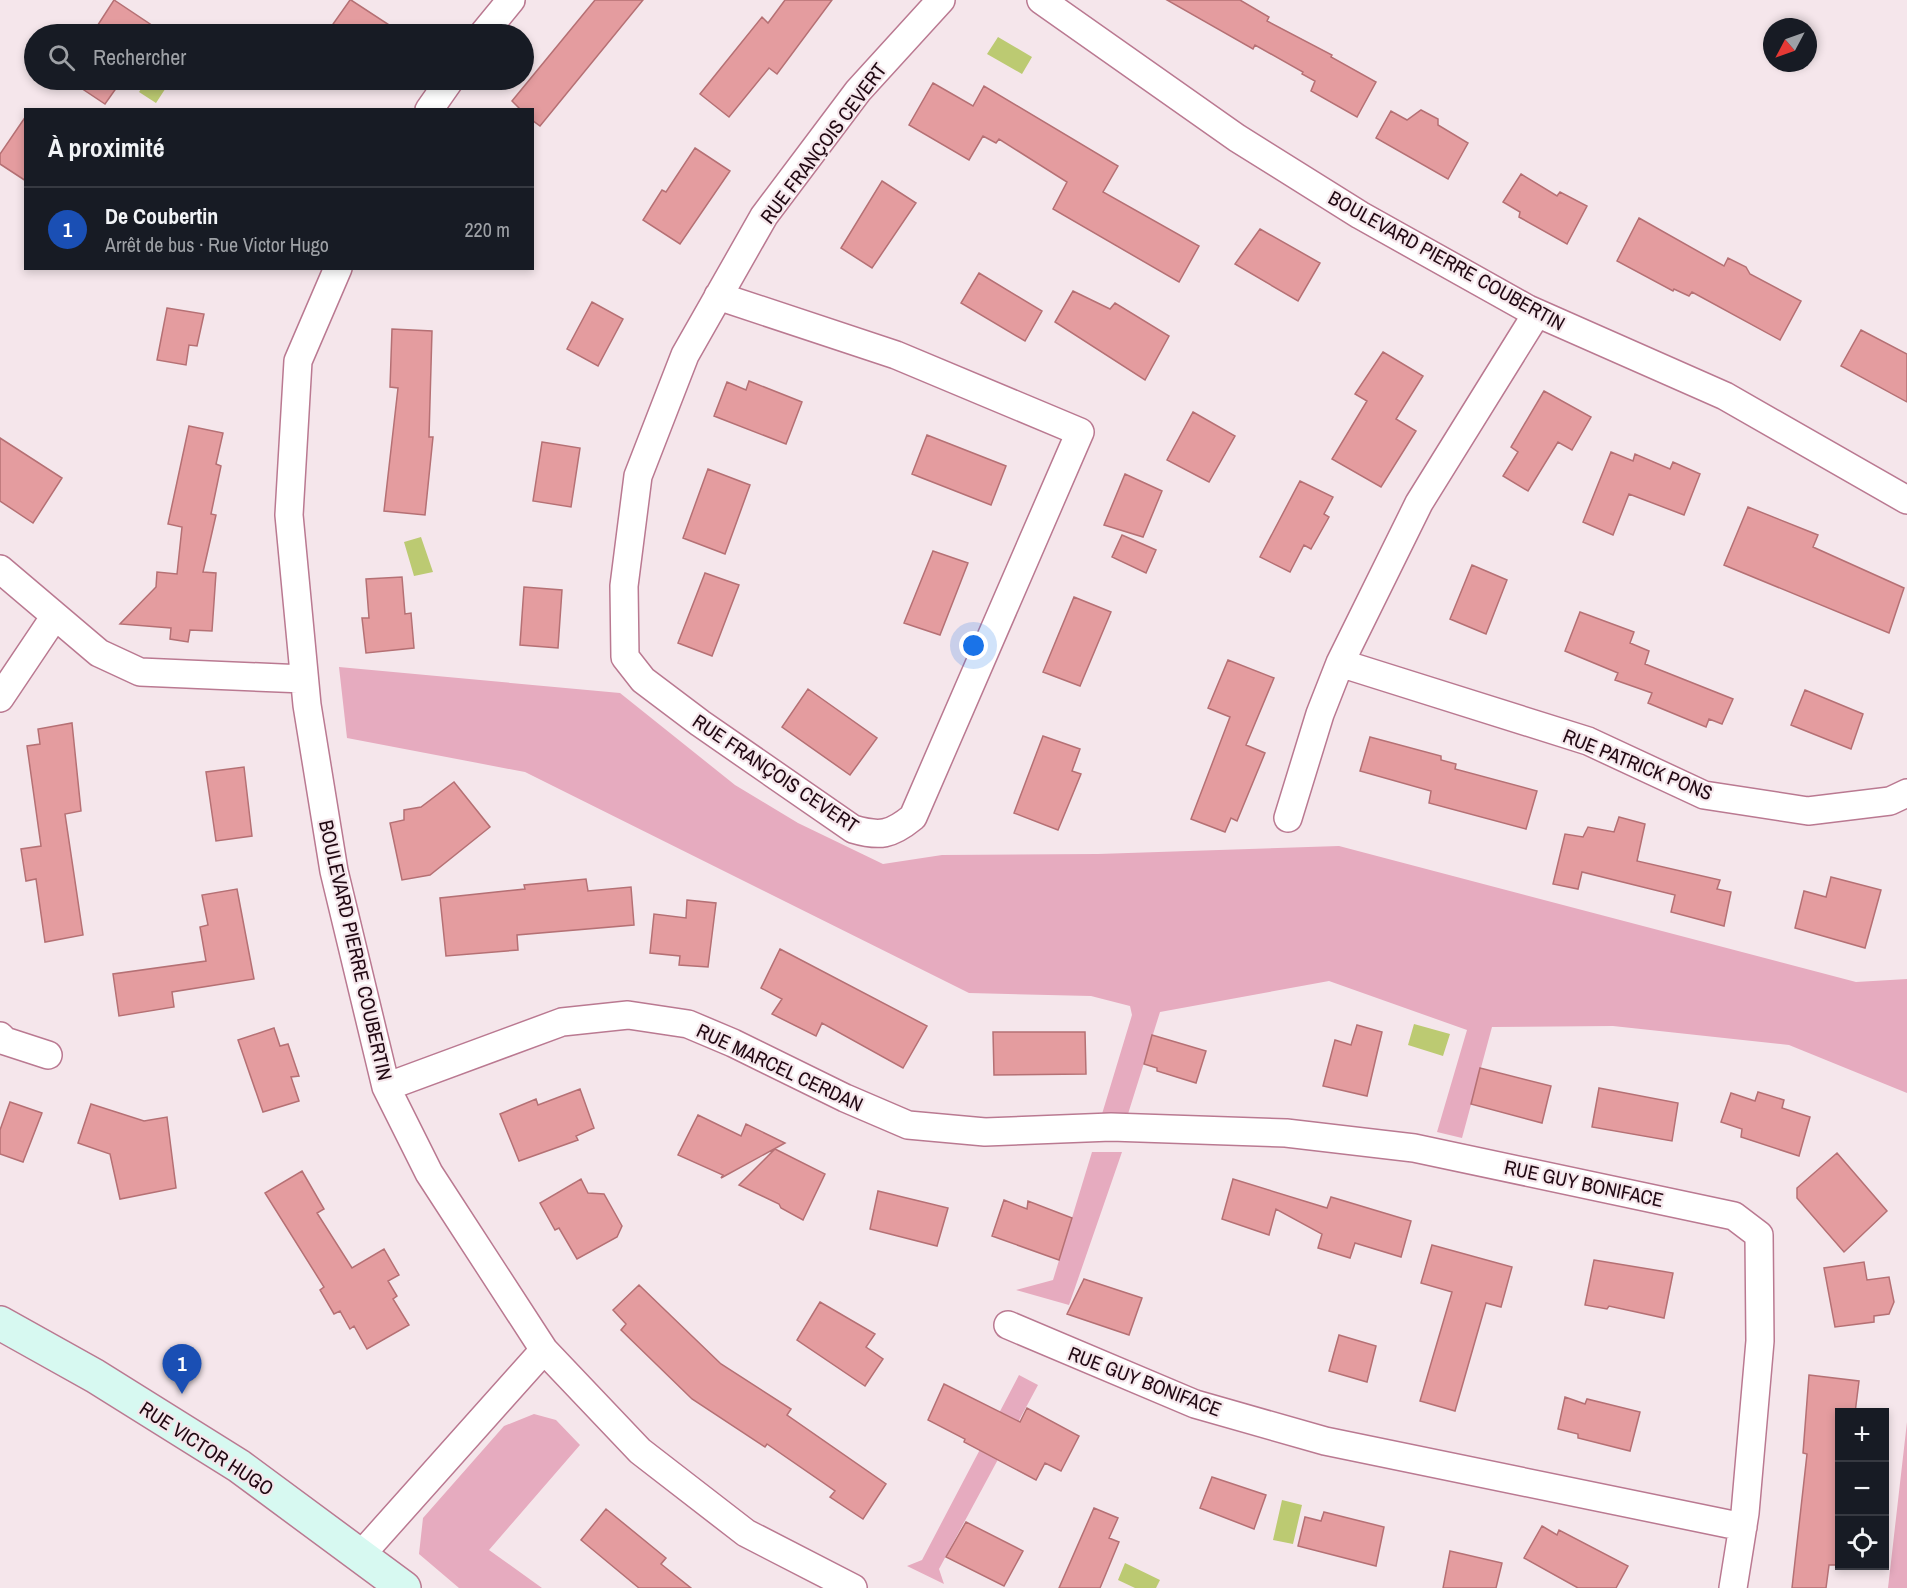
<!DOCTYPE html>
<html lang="fr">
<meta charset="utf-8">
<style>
body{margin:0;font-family:"Archivo Narrow",sans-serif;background:#242831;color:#f1f3f6}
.controls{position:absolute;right:18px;bottom:18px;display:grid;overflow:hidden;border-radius:0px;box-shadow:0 3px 9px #0003}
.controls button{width:54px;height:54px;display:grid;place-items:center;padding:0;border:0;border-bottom:2px solid #363941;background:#171b24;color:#f1f3f6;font:30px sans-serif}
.compass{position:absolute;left:1763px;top:18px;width:54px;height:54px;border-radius:50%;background:#171b24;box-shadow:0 3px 9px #0003;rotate:229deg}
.you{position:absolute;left:974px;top:646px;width:21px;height:21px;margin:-15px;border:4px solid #fff;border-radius:50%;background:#1a73e8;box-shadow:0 0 0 9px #1a73e833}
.badge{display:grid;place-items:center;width:39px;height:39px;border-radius:50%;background:#307364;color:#fff;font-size:20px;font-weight:700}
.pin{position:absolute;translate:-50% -50px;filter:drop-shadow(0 2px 3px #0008)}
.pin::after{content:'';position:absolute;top:32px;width:21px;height:18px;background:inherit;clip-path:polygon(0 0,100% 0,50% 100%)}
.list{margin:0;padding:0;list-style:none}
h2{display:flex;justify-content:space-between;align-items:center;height:78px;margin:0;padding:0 24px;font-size:26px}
h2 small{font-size:20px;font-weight:400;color:#9ea1a6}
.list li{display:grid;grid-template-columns:39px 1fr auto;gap:18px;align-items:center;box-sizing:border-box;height:84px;padding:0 24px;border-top:2px solid #363941}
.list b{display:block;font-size:22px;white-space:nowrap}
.list p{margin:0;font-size:20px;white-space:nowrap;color:#9ea1a6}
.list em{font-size:20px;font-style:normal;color:#9ea1a6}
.icon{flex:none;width:33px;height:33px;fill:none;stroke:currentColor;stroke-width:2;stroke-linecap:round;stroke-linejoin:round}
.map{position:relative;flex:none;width:1907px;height:1588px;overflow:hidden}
.search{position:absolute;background:#171b24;box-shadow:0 3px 9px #0003;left:24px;top:24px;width:510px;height:66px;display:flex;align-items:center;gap:15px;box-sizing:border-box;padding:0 21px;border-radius:33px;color:#9ea1a6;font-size:22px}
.panel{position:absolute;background:#171b24;box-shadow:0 3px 9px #0003;left:24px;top:108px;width:510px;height:162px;border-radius:0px}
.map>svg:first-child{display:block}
.green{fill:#e6abbf}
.water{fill:#bcca72}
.building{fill:#e49c9f;stroke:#b57074;stroke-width:1.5}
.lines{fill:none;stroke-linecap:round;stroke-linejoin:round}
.street-casing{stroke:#ba7991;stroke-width:30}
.secondary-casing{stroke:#ba7991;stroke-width:36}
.street{stroke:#fff;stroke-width:27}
.secondary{stroke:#d7f9f1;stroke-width:33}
.labels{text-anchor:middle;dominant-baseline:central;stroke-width:4.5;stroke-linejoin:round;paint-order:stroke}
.street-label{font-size:20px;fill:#200812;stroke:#f5e6eb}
</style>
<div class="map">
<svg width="1907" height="1588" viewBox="0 0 1907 1588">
<rect width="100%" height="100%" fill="#f5e6eb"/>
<path class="green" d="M 339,667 L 620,693 L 735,785 L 798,823 L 883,864 L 942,855 L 1098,854 L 1339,846 L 1856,982 L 1907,979 L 1907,1093 L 1789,1045 L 1613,1026 L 1492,1027 L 1462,1138 L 1437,1132 L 1467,1030 L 1329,981 L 1160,1012 L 1128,1114 L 1102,1114 L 1132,1015 L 1130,1006 L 1091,996 L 969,993 L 525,772 L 347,738 Z
M 1092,1152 L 1122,1152 L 1069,1305 L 1016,1290 L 1053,1280 Z
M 1019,1375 L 1038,1385 L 939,1569 L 944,1584 L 907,1566 L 922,1560 Z
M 534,1414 L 556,1420 L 580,1445 L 489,1550 L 542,1588 L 459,1588 L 419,1554 L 423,1518 L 504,1426 Z
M 1907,1422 L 1907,1588 L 1888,1588 Z"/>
<path class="water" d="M 998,37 L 1032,57 L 1022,74 L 987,54 Z
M 147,80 L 171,80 L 156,103 L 139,92 Z
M 421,537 L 433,572 L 414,576 L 404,542 Z
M 1414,1024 L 1450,1034 L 1443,1056 L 1408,1045 Z
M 1282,1500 L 1302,1505 L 1293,1544 L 1273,1540 Z
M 1125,1563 L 1160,1580 L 1156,1588 L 1135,1588 L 1118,1580 Z"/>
<path class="building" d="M 114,0 L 156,28 L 152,34 L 92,34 Z
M 350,0 L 351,0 L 403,34 L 326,34 Z
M 595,0 L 643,0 L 540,126 L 532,120 L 532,110 L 521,110 L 512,101 Z
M 785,0 L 832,0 L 777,74 L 769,68 L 729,117 L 700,94 L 762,17 L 768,23 Z
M 1167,0 L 1240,0 L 1269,17 L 1267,21 L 1332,55 L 1331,57 L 1376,82 L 1357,117 L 1311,91 L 1315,81 L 1302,74 L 1303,72 L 1255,45 L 1253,49 Z
M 69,80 L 122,80 L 105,104 Z
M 933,83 L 973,106 L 984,86 L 1118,166 L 1103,192 L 1199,246 L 1179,282 L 1053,209 L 1067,182 L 999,139 L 996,143 L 983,136 L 969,160 L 909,125 Z
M 1421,110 L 1438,119 L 1438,125 L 1468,143 L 1448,179 L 1376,138 L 1391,111 L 1407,120 Z
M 26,116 L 26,181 L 0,164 L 0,154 Z
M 695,148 L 730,171 L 680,244 L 643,220 L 662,190 L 666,192 Z
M 1521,174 L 1557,196 L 1560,192 L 1587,206 L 1567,244 L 1519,217 L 1520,212 L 1503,202 Z
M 882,181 L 916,203 L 872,268 L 841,248 Z
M 1639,218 L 1724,266 L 1728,258 L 1746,267 L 1750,274 L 1801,301 L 1780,340 L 1692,292 L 1689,296 L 1674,289 L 1673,291 L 1617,261 Z
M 1260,229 L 1320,263 L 1298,301 L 1235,264 Z
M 979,273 L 1042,311 L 1025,341 L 961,303 Z
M 1073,291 L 1110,309 L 1115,303 L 1169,336 L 1145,380 L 1055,322 Z
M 592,302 L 623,319 L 598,366 L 567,349 Z
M 167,308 L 204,314 L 197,346 L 189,345 L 186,365 L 157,360 Z
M 392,329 L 432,331 L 429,437 L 433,437 L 425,515 L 384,511 L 398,388 L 390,387 Z
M 1861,330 L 1907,354 L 1907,402 L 1841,366 Z
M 1383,352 L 1423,376 L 1396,419 L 1416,431 L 1381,487 L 1332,459 L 1367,401 L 1355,394 Z
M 749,381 L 802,402 L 786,444 L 714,416 L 727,382 L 746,390 Z
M 1544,391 L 1591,417 L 1572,450 L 1558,442 L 1528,491 L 1503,476 L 1518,452 L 1511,447 Z
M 1193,412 L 1235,436 L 1209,482 L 1167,460 Z
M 189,426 L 223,433 L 216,464 L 221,466 L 211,514 L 216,515 L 203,572 L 216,573 L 212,631 L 190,630 L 188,642 L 170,639 L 171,628 L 120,624 L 156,587 L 157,572 L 177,574 L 182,527 L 168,524 Z
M 927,435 L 1006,466 L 991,505 L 912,474 Z
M 0,438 L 62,478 L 33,523 L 0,501 Z
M 542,442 L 580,448 L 571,507 L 533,501 Z
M 1611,452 L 1633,461 L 1635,454 L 1670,469 L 1673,462 L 1700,474 L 1684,515 L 1629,494 L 1613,535 L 1583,522 Z
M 708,469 L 750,485 L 725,554 L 683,538 Z
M 1125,474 L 1162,491 L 1143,537 L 1104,525 Z
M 1300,481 L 1333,497 L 1324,514 L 1329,517 L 1311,549 L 1304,545 L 1290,572 L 1260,557 Z
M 1748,507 L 1818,535 L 1813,547 L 1904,588 L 1889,633 L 1724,565 Z
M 1122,535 L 1156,550 L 1146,573 L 1112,557 Z
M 933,551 L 968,563 L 940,635 L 904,623 Z
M 1472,565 L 1507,580 L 1486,634 L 1450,619 Z
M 705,573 L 739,585 L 712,656 L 678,643 Z
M 402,577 L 405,614 L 411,613 L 414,648 L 366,653 L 362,618 L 369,618 L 366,579 Z
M 524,587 L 562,590 L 558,648 L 520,645 Z
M 1074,597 L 1111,612 L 1080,686 L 1043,672 Z
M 1580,612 L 1634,632 L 1630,643 L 1649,651 L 1645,664 L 1733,699 L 1722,724 L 1709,719 L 1706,727 L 1648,703 L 1652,693 L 1615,680 L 1618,673 L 1565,651 Z
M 1228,660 L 1274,678 L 1246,745 L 1265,753 L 1237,821 L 1231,818 L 1225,832 L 1191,819 L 1230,717 L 1208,708 Z
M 808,689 L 877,738 L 850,775 L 782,727 Z
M 1805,690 L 1863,714 L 1851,749 L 1791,725 Z
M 72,723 L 81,811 L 65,814 L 83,935 L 45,942 L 36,879 L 26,881 L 21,849 L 41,846 L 27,746 L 40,744 L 38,729 Z
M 1043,736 L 1080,749 L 1072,771 L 1081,774 L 1058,830 L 1014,813 Z
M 1370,737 L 1441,756 L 1441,760 L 1456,764 L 1455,769 L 1537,791 L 1526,829 L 1429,803 L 1431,791 L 1360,771 Z
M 244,767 L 252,836 L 216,841 L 206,772 Z
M 454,782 L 490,827 L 430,875 L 402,880 L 390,823 L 404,820 L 404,810 L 421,807 Z
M 1619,817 L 1645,824 L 1637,861 L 1720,880 L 1717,889 L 1731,892 L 1724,926 L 1671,912 L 1675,895 L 1582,872 L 1578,889 L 1553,884 L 1565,834 L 1583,837 L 1588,827 L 1614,832 Z
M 1831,877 L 1881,890 L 1865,948 L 1795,928 L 1804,891 L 1826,897 Z
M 586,879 L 588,891 L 631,887 L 634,925 L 517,935 L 518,950 L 446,956 L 440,898 L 525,889 L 524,885 Z
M 237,889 L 254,979 L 172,992 L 174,1007 L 119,1016 L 113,974 L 206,961 L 200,927 L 208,925 L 202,895 Z
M 687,900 L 716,903 L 708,967 L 679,965 L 680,956 L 650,953 L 654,914 L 686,918 Z
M 780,949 L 927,1026 L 903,1068 L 822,1023 L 816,1036 L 772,1014 L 782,999 L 761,988 Z
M 1357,1025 L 1382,1032 L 1367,1096 L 1323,1086 L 1335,1040 L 1351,1045 Z
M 274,1028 L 280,1046 L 288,1044 L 299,1076 L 291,1077 L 299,1101 L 263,1112 L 238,1040 Z
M 993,1032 L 1085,1032 L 1086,1074 L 994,1075 Z
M 1152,1035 L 1206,1051 L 1196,1083 L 1157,1071 L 1157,1068 L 1144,1064 Z
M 1480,1068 L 1551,1086 L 1542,1123 L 1471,1104 Z
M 1599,1088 L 1678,1103 L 1672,1141 L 1592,1127 Z
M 580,1089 L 594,1128 L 576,1136 L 578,1140 L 519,1161 L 500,1114 L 536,1099 L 538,1105 Z
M 1758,1092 L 1784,1100 L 1782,1108 L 1810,1117 L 1799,1156 L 1741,1137 L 1742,1129 L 1721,1122 L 1731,1093 L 1755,1101 Z
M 10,1102 L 42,1113 L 23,1162 L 0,1154 L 0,1130 Z
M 91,1104 L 144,1121 L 167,1117 L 176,1188 L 120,1199 L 110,1154 L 78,1143 Z
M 698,1115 L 741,1136 L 746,1124 L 785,1143 L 721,1178 L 723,1175 L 678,1155 Z
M 775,1149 L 825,1174 L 803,1220 L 781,1208 L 779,1204 L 739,1185 Z
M 1837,1153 L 1887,1211 L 1844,1252 L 1797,1198 L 1797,1188 Z
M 302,1171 L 324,1209 L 317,1213 L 352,1268 L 384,1249 L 399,1275 L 388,1281 L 397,1296 L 393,1299 L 409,1325 L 367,1349 L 354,1326 L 350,1329 L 340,1311 L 334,1314 L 320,1290 L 324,1287 L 265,1193 Z
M 581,1179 L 588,1193 L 604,1194 L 622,1226 L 617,1237 L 577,1259 L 559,1228 L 555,1230 L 540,1203 Z
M 1233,1179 L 1327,1208 L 1331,1197 L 1411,1221 L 1401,1257 L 1355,1243 L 1350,1258 L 1318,1248 L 1322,1234 L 1276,1209 L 1269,1235 L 1222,1219 Z
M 878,1191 L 948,1208 L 937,1246 L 870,1229 Z
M 1004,1200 L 1027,1209 L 1028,1201 L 1072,1218 L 1059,1260 L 992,1236 Z
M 1432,1245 L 1512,1267 L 1501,1307 L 1486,1303 L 1455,1411 L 1420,1401 L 1452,1292 L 1421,1283 Z
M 1594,1260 L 1673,1273 L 1664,1318 L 1609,1306 L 1607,1309 L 1585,1305 Z
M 1864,1262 L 1867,1280 L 1889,1277 L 1894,1302 L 1889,1314 L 1874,1316 L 1874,1322 L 1835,1327 L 1824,1268 Z
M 1084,1279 L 1142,1298 L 1129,1335 L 1067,1314 Z
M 639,1285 L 721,1364 L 791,1409 L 787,1415 L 886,1484 L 863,1519 L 830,1497 L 835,1491 L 767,1444 L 765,1447 L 692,1399 L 621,1330 L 626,1324 L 613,1310 Z
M 820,1302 L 875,1334 L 866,1347 L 883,1359 L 865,1386 L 797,1340 Z
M 1339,1335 L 1376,1346 L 1367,1382 L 1329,1371 Z
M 1809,1375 L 1859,1381 L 1855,1413 L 1839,1413 L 1839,1565 L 1829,1565 L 1826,1588 L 1792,1588 L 1807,1454 L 1803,1453 Z
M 944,1384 L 1020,1422 L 1027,1408 L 1079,1436 L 1061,1471 L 1045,1463 L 1036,1480 L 964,1442 L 965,1439 L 928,1420 Z
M 1565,1397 L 1585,1404 L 1587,1399 L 1640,1412 L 1630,1451 L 1578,1438 L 1578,1434 L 1558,1429 Z
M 1212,1477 L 1266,1495 L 1254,1529 L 1200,1508 Z
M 1094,1508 L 1118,1518 L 1109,1538 L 1119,1542 L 1100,1588 L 1059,1588 Z
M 606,1509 L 666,1558 L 661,1564 L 691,1588 L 639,1588 L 581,1540 Z
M 1324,1512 L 1384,1527 L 1376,1566 L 1298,1546 L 1305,1517 L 1321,1521 Z
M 966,1522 L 1023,1551 L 1004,1586 L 946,1557 Z
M 1542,1526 L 1557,1535 L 1559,1530 L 1628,1566 L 1616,1588 L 1578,1588 L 1524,1558 Z
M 1450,1551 L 1502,1563 L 1496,1588 L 1443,1588 Z"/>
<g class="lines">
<g class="street-casing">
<path id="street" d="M 1041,0 L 1237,138 L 1360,215 L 1528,309 L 1725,396 L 1907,500
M 483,34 L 511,0
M 429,110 L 450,80
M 338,268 L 298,361 L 289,515 L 307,705 L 334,871 L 386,1087 L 429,1173 L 544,1350 L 640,1451 L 746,1533 L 853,1588
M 718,296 L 896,355 L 1080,432 L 913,817 C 891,835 880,837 853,829 L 700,723 L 643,680 L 625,657 L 624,586 L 638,476 L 685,355 L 764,216 L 858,91 L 941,0
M 0,569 L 99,653 L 140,672 L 304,679
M 1340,663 L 1588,741 L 1704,795 L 1808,811 L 1890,801 L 1907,793
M 0,698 L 55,616
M 1288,818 L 1320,714 L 1340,663 L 1419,503 L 1537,313
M 0,1036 L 5,1041 L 48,1055
M 386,1087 L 562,1022 L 628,1015 L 688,1024 L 733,1043 L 845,1098 L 908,1125 L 985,1132 L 1111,1127 L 1286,1133 L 1414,1148 L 1734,1216 L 1759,1235 L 1760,1341 L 1745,1513 L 1733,1588
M 1008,1325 L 1195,1404 L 1325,1441 L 1743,1527
M 360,1556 L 544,1350"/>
</g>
<g class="secondary-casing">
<path id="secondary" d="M 0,1323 L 95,1376 L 239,1466 L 404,1588"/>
</g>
<use href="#street" class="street"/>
<use href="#secondary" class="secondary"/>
</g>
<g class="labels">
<g class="street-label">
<text transform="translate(823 143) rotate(-53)">RUE FRANÇOIS CEVERT</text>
<text transform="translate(1447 260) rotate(29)">BOULEVARD PIERRE COUBERTIN</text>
<text transform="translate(1638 764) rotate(22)">RUE PATRICK PONS</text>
<text transform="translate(776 773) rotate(34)">RUE FRANÇOIS CEVERT</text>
<text transform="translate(356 950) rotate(77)">BOULEVARD PIERRE COUBERTIN</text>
<text transform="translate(780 1067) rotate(25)">RUE MARCEL CERDAN</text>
<text transform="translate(1584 1183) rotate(12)">RUE GUY BONIFACE</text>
<text transform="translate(1145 1381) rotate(21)">RUE GUY BONIFACE</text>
<text transform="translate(207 1448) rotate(33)">RUE VICTOR HUGO</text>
</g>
</g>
</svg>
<div class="controls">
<button>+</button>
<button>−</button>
<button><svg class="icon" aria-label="locate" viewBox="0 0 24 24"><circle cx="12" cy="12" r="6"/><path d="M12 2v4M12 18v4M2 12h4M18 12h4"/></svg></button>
</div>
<svg class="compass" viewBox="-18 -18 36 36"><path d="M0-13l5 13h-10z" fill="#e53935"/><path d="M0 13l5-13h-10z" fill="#9ea1a6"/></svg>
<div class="you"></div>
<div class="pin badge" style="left:182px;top:1394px;background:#1a4fb4">1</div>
<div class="search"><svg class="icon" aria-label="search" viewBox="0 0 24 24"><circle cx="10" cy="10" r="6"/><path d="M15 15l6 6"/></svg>Rechercher</div>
<section class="panel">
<h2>À proximité<small></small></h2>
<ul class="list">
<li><span class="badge" style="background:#1a4fb4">1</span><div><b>De Coubertin</b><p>Arrêt de bus · Rue Victor Hugo</p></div><em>220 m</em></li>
</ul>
</section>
</div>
